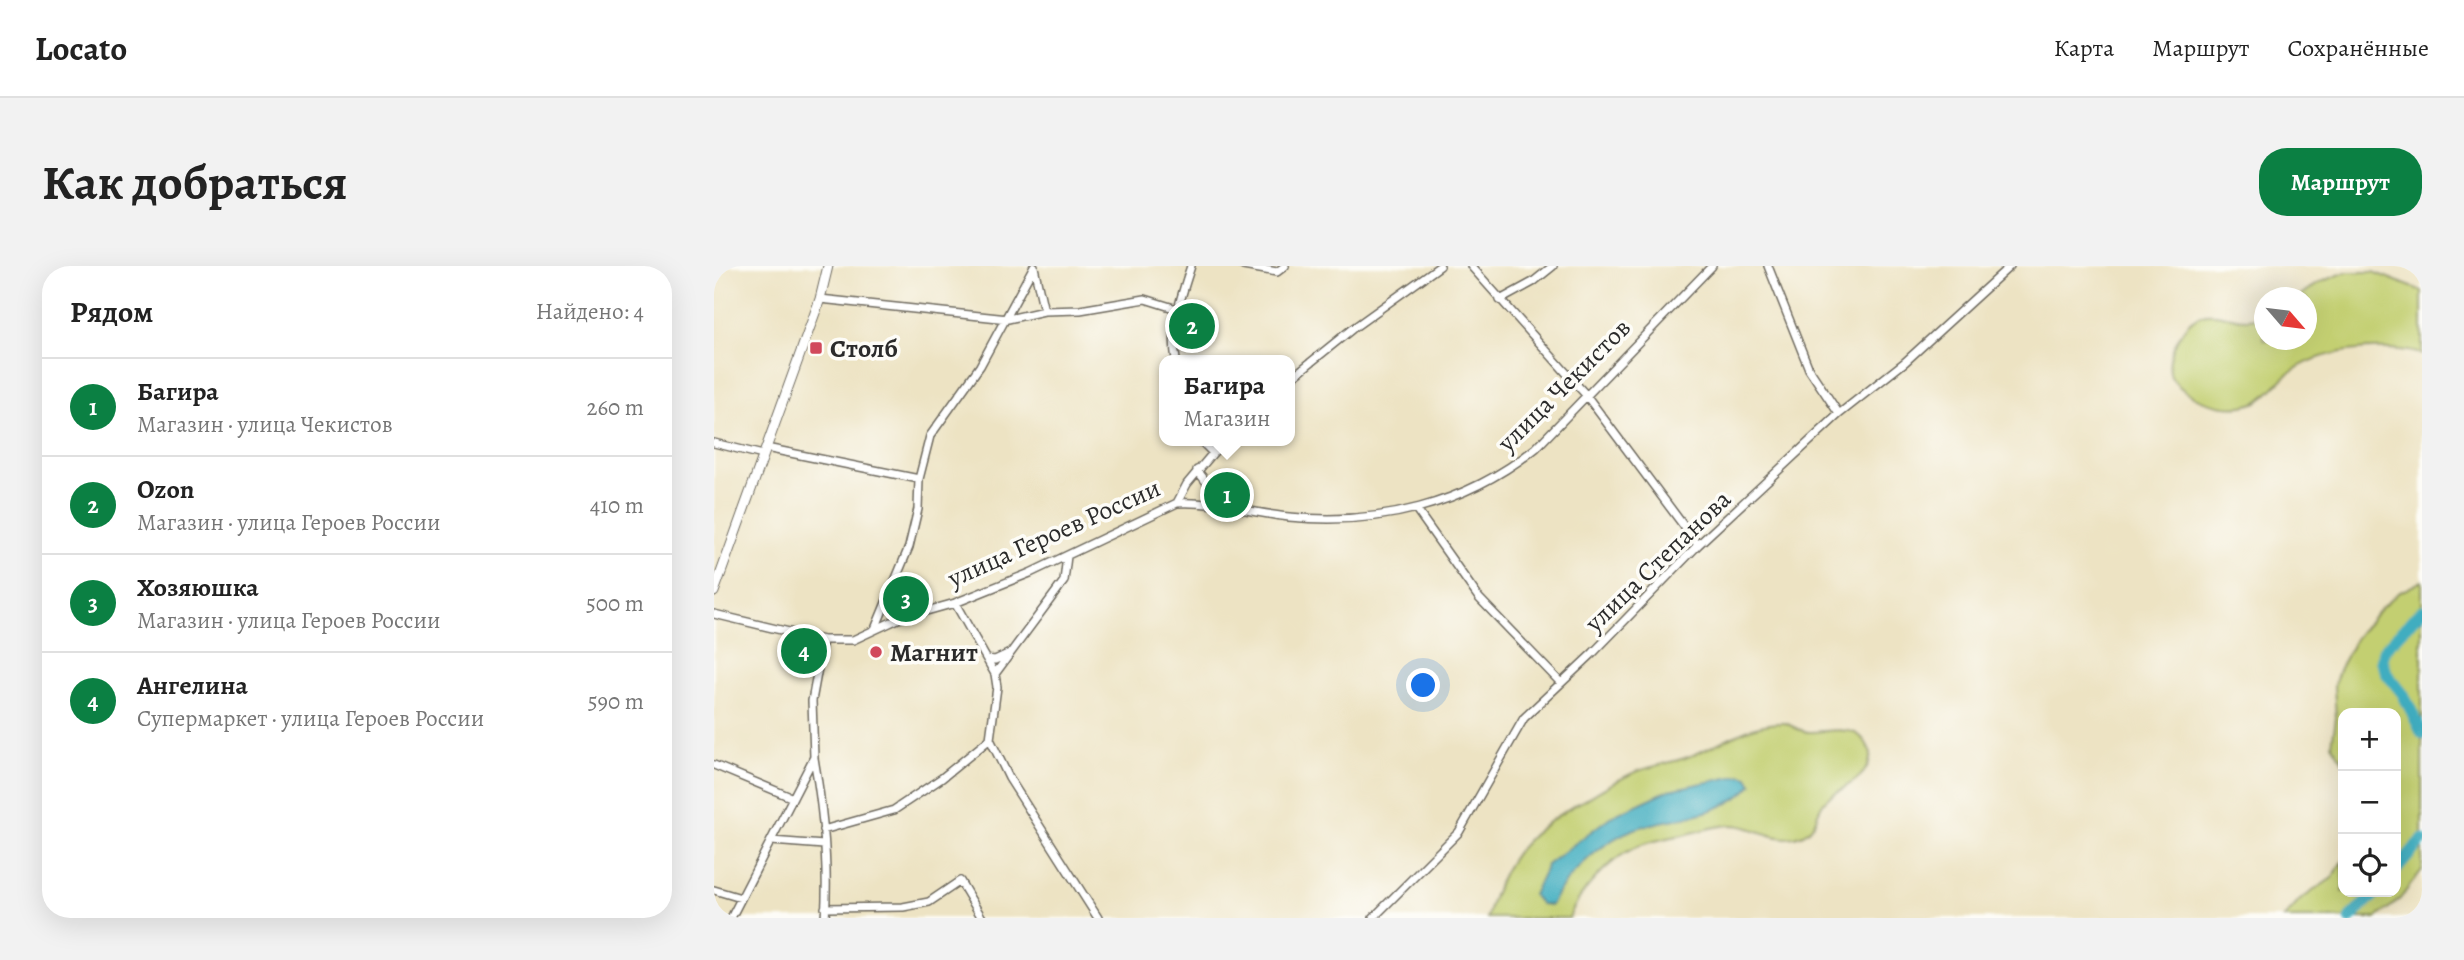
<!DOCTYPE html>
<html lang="ru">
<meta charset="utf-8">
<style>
body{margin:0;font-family:Alegreya,serif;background:#f2f2f2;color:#222}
.controls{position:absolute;right:21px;bottom:21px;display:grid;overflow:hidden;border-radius:14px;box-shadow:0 7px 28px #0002}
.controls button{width:63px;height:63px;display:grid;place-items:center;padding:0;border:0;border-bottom:2px solid #e0e0e0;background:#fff;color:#222;font:35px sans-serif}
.compass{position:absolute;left:1540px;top:21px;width:63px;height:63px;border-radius:50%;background:#fff;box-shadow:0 7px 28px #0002;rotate:118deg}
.you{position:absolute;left:710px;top:420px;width:24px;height:24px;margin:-18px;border:5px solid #fff;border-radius:50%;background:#1a73e8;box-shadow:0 0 0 10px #1a73e833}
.badge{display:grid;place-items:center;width:46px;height:46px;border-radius:50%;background:#0b8043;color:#fff;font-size:23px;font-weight:700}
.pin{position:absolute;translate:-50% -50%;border:4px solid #fff;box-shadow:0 2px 7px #0006}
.popup{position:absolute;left:445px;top:89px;width:136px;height:91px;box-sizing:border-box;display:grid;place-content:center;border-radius:14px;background:#fff;filter:drop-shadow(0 2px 5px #0005);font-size:23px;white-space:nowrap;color:#767676}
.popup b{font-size:26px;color:#222}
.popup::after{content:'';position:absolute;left:50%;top:100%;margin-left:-14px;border:14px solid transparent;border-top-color:#fff}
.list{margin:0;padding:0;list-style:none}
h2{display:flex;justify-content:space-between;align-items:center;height:91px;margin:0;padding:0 28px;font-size:30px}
h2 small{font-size:23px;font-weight:400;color:#767676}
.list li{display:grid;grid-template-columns:46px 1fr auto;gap:21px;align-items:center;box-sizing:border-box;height:98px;padding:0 28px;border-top:2px solid #e0e0e0}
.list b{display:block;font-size:26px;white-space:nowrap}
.list p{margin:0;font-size:23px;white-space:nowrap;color:#767676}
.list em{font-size:23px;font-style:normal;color:#767676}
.icon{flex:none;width:38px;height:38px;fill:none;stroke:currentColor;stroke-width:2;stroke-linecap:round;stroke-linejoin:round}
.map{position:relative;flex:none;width:1708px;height:652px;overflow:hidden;border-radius:28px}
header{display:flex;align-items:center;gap:42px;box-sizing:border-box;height:98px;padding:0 35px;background:#fff;border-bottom:2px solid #e0e0e0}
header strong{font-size:33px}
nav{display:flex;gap:38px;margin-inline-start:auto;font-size:24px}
.intro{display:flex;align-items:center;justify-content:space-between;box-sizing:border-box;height:168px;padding:0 42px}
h1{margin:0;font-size:49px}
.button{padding:18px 32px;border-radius:28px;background:#0b8043;color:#fff;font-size:24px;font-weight:700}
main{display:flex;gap:42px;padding:0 42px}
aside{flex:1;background:#fff;border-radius:28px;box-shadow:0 7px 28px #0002}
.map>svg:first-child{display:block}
.green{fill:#c3cf71;stroke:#777d4e;stroke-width:2}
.water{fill:#41adc0;stroke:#366c76;stroke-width:2}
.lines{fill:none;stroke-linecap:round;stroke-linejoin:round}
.river{stroke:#41adc0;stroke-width:12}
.minor-casing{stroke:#6f6b60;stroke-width:10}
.tertiary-casing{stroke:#6f6b60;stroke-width:11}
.minor{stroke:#fff;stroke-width:7}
.tertiary{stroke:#fff;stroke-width:9}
.poi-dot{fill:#d1495b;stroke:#fdfcf7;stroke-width:2.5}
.labels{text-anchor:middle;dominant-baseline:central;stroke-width:7;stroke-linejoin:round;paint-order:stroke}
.poi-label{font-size:26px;font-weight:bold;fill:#2b2b2b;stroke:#fdfcf7;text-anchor:start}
.street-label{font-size:26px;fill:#2b2b2b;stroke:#fdfcf7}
</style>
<header>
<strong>Locato</strong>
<nav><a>Карта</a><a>Маршрут</a><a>Сохранённые</a></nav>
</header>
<div class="intro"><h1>Как добраться</h1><a class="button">Маршрут</a></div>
<main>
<aside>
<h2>Рядом<small>Найдено: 4</small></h2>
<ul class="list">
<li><span class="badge">1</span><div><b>Багира</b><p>Магазин · улица Чекистов</p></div><em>260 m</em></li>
<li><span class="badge">2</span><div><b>Ozon</b><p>Магазин · улица Героев России</p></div><em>410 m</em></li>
<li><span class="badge">3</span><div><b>Хозяюшка</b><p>Магазин · улица Героев России</p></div><em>500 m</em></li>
<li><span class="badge">4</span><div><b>Ангелина</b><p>Супермаркет · улица Героев России</p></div><em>590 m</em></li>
</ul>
</aside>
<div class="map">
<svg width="1708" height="652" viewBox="0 0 1708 652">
<rect width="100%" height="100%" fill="#fdfcf7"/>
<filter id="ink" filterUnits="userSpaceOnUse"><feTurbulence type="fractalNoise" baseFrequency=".0143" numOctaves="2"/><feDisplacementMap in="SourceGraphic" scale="14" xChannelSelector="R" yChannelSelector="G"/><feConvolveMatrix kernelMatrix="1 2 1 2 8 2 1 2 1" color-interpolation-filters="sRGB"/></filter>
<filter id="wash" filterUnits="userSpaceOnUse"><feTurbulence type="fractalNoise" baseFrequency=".00686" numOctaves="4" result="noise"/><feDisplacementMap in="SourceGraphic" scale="28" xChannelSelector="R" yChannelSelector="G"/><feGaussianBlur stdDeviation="1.57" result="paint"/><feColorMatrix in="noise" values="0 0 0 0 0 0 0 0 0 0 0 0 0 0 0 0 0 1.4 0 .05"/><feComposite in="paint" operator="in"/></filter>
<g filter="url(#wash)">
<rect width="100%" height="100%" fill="#ede3c3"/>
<path class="green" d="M 1632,6 L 1659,6 L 1708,25 L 1708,88 C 1667,78 1606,82 1573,109 C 1562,118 1552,133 1540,137 C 1513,147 1473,134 1457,111 C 1453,97 1457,86 1463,74 C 1491,23 1516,65 1550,49 L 1550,74 L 1592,74 L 1592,32 L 1584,31 L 1607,16 Z
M 1708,315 L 1708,604 L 1685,634 L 1662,652 L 1570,652 L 1586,634 L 1618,612 L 1629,595 L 1629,626 L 1682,626 L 1682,447 L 1629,447 L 1629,496 L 1618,478 L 1622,452 L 1620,420 L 1625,404 L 1641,373 L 1666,343 L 1684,327 Z
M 1071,457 C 1079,460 1088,467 1097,466 C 1123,465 1147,456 1157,488 C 1153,515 1132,518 1114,532 C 1100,543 1106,561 1087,569 C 1064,579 1042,560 1019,559 C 1004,559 991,564 977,567 C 958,572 937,574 920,582 C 894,595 865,626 855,652 L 773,652 C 789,590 816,563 872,533 C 889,523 906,512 924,505 C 939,500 955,497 971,492 C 1006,480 1032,456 1071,457 Z"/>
<path class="water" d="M 1028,509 L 1034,511 L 1038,518 C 1011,551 962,550 924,562 C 891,572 852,609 837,639 L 827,638 L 819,629 L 833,599 L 896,551 L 955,524 Z"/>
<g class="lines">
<path class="river" d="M 1708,344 L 1670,384 L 1668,395 L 1673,408 L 1689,428 L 1708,467
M 1682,604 L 1708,574
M 1636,652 L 1663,626"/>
</g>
</g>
<g filter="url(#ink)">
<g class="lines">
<g class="minor-casing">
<path id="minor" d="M 529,0 L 563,6 L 571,0
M 757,0 L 872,129 L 984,279
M 1054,0 L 1095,103 L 1125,148
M 320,1 L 330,45
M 106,33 L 294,53 L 330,45 L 366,44 L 431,33 L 463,43
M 786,34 L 819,16 L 839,0
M 462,94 C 456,61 467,31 477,0
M 576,113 L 638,63 L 726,0
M 0,177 L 49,189
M 52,182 L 205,213
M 499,187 L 511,175
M 483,204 L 497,222 L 498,238
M 463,237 C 501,235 537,247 575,251 C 665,260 751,239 822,182 L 998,0
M 702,243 L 765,332 L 847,417
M 241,337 L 281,408 L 350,315 L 353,290
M 0,348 L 109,374 L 139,374 L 184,353 L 241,337 L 316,307 L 463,237 L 473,218 L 499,187 L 487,175
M 161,363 L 195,281 L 204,243 L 205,213 L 216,170 L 266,100 L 320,0
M 273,393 L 281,394 L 296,387
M 281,408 L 283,421 L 276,473 L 295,512 L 384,652
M 100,492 C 109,544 115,599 111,652
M 0,499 L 79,532
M 109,564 L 180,544 L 228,512 L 276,473
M 57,575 L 110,579
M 0,624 L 27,632
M 111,642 L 189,641 L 215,636 L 246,615 L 268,652
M 17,652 L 100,491 L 98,435 L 109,374
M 659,652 L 745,566 L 810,452 L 879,387 L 984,279 L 1125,148 L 1191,96 L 1296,0"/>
</g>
<g class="tertiary-casing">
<path id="tertiary" d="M 0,326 L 106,33 L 114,0"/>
</g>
<use href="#minor" class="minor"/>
<use href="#tertiary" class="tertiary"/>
</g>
</g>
<g class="poi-dot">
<rect x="95" y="75" width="14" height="14" rx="3.5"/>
<circle cx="162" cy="386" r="7"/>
</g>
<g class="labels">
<g class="poi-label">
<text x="116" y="82">Столб</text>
<text x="176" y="386">Магнит</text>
</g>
<g class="street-label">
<text transform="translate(850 119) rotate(-45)">улица Чекистов</text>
<text transform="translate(340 267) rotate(-24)">улица Героев России</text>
<text transform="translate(944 295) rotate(-44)">улица Степанова</text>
</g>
</g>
</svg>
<div class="controls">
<button>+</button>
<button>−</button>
<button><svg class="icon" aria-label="locate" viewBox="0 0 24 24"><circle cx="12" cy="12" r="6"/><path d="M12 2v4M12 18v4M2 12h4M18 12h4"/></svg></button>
</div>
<svg class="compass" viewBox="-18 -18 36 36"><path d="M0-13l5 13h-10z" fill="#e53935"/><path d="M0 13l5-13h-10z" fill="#767676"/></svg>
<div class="you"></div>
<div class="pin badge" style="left:513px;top:229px">1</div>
<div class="popup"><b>Багира</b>Магазин</div>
<div class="pin badge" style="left:478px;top:60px">2</div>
<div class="pin badge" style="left:192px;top:333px">3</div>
<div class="pin badge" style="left:90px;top:385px">4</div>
</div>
</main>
